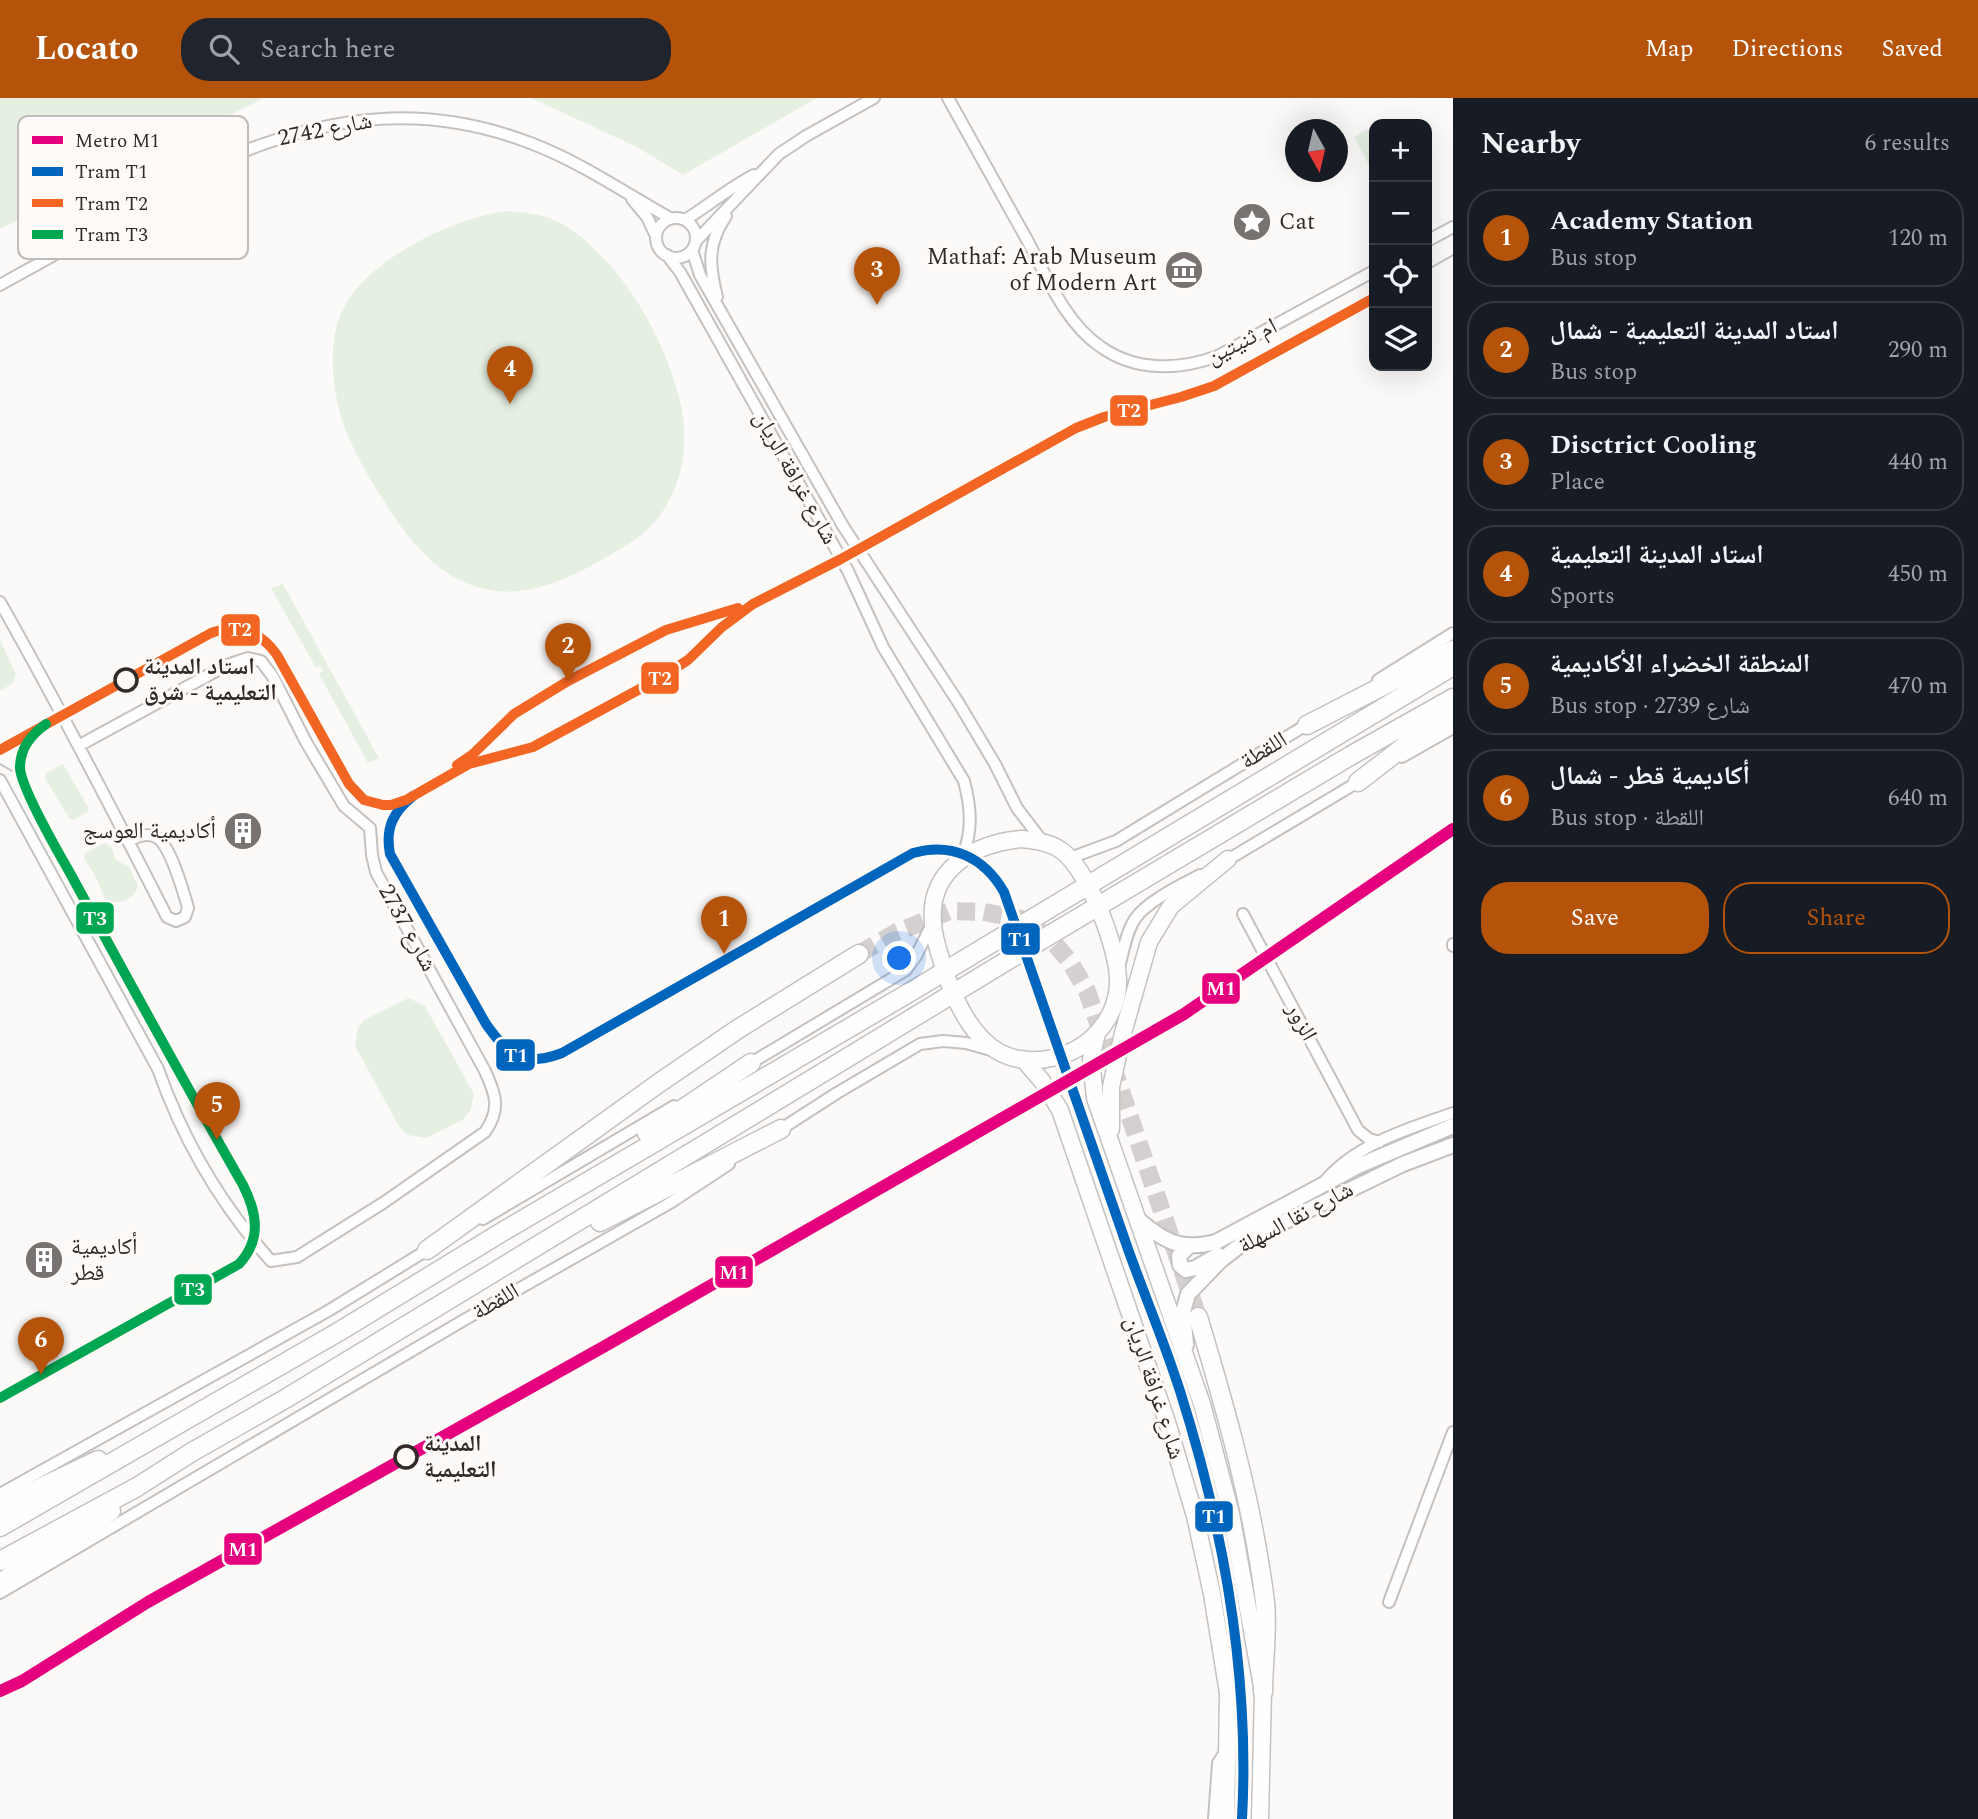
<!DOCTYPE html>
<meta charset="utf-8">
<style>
body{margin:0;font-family:Spectral,"Noto Naskh Arabic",serif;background:#20242c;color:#f1f3f6}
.controls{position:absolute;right:21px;top:21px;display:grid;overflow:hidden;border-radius:14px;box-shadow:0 7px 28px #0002}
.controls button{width:63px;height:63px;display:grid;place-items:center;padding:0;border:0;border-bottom:2px solid #363941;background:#171b24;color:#f1f3f6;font:35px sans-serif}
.compass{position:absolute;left:1285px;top:21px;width:63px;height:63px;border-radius:50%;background:#171b24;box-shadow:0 7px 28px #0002;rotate:172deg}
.you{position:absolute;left:900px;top:861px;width:24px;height:24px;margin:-18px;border:5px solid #fff;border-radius:50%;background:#1a73e8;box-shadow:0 0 0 10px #1a73e833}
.badge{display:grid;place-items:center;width:46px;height:46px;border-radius:50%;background:#b45309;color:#fff;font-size:23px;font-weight:700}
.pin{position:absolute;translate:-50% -58px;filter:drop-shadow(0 2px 4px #0008)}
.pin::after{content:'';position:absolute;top:37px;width:24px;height:21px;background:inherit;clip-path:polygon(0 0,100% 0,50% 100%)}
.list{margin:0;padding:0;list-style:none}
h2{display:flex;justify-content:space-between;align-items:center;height:91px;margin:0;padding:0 28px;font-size:30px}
h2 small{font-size:23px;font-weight:400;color:#9ea1a6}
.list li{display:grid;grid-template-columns:46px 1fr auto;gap:21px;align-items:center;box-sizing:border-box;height:98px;margin:0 14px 14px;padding:0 14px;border:2px solid #363941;border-radius:28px}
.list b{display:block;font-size:26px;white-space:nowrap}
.list p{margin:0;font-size:23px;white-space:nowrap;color:#9ea1a6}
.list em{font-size:23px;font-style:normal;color:#9ea1a6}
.actions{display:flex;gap:14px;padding:21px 28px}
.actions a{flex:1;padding:16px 0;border:2px solid #b45309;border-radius:28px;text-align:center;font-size:24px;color:#b45309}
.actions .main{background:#b45309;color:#fff}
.icon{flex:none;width:38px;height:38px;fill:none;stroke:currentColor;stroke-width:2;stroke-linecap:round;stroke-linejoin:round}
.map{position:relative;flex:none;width:1453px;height:1721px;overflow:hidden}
header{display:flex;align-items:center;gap:42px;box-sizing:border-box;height:98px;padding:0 35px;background:#b45309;color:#fff}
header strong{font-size:33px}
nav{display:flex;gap:38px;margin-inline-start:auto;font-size:24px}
.search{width:490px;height:63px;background:#20242c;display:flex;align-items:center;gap:18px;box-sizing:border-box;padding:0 24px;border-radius:28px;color:#9ea1a6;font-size:26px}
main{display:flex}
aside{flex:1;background:#171b24}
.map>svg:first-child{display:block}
.green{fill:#e5f0e2}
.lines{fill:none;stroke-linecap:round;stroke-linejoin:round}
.primary-tunnel{stroke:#d3d0cf;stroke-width:18;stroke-dasharray:18 9;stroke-linecap:butt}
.minor-casing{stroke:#c5c1bf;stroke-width:14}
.tertiary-casing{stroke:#c5c1bf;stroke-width:18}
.secondary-casing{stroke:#c5c1bf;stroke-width:19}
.primary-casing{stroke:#c5c1bf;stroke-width:21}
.minor{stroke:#fffefe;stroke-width:10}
.tertiary{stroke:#fffefe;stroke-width:14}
.secondary{stroke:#fffefe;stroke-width:16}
.primary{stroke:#fffefe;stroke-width:18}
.tram{stroke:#c3c2c2;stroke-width:2}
.tram-1-casing{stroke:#fdfaf8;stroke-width:16}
.tram-2-casing{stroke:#fdfaf8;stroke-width:16}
.tram-3-casing{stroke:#fdfaf8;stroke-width:16}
.tram-1{stroke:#0065bd;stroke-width:10}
.tram-2{stroke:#f26522;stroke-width:10}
.tram-3{stroke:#00a651;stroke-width:10}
.metro-1-casing{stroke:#fdfaf8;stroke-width:18}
.metro-1{stroke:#e5007d;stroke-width:12}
.stop-dot{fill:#fdfaf8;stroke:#312a28;stroke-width:3.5}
.labels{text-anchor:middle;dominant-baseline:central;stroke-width:6;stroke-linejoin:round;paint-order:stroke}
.street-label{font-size:23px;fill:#312a28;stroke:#fdfaf8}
.poi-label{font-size:23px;fill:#312a28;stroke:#fdfaf8;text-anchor:start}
.stop-label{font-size:23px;font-weight:bold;fill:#312a28;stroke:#fdfaf8;text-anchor:start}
.key{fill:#fdfaf8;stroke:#c0bcba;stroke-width:2}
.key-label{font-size:19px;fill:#312a28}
.line-badge{stroke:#fdfaf8;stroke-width:2.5}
.badge-label{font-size:19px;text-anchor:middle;font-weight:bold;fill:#fff}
</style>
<header>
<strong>Locato</strong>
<div class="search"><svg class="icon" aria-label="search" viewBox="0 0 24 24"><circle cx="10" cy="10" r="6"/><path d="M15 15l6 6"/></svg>Search here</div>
<nav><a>Map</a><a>Directions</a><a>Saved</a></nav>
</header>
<main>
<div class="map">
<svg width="1453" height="1721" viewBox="0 0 1453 1721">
<rect width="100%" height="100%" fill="#fcfaf9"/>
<path class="green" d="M 0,0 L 264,0 L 0,131 Z
M 531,0 L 817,0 L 683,77 L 637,49 Z
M 1370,30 L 1374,37 L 1373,74 L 1354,39 Z
M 509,113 C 528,115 547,116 564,127 C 621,162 665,240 680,303 C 693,358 677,417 627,447 C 587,471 538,501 489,492 C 441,483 408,443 384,403 C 368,378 351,350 342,322 C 332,290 327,242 343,211 C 357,183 387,161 414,146 C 445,129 474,117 509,113 Z
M 283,486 L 379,660 L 368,665 L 319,576 L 323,573 L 320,568 L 316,570 L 271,490 Z
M 0,542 L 16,576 L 12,586 L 0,593 Z
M 63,666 L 88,709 L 88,714 L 73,722 L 69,720 L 45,680 L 46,675 Z
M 105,745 L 111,748 L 116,762 L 129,769 L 138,788 C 135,801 118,808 107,803 C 98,787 95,774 84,761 L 85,755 Z
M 409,900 L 425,908 L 474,996 L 471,1011 L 464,1021 L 426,1040 L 408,1037 L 400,1030 L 355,948 L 358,930 L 364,922 Z"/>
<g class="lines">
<path class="primary-tunnel" d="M 859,856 L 897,834 L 950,813 L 984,814 L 1021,821 L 1049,839 L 1070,864 L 1087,893 L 1198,1219"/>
<g class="minor-casing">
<path id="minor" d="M 948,0 C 974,47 1000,94 1026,140 C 1046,177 1065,225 1101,249 C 1136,274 1180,272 1218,258 L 1374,173
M 632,101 L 647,119 L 656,138
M656 140a20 20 0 1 1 40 0a20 20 0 1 1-40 0Z
M 685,122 C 709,107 729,90 754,77
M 696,143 L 779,56 L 806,38 L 874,0
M 1427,143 L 1453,129
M 692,152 L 700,177 L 843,428 L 958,604 L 995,666 L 1017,710 L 1043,744
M 667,157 L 680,174 L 848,473 L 883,549 L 964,683 C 971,709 973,734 962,759
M 0,187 L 232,58 C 334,16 428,5 533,46 C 582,65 625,95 670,120
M 717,199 C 709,167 707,146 726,118
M 0,504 C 59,608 113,713 167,819 L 176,823 L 185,819 L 188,810 L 187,806 C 182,790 170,746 156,739 C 146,734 137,739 128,743
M 1378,582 L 1453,535
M 1402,659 L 1453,630
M 0,682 L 158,971 C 183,1042 221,1107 271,1163 L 297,1159 L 383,1105 L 485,1034 C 501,1011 496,997 485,973 L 376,774 L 372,757 L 370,730 L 344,708 L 306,644 L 273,579 L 261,563 L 248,560 L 227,567 L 80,647
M 1070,760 L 1116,743 L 1311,624
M 1224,764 L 1363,681
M 1243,816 L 1358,1032 L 1369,1041 L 1379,1044
M 1453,846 L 1453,848
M 1119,870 C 1123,854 1126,835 1135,821 C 1147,803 1181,787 1200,777
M 746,968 L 906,872 L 916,858 L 932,826
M 778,1033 L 837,995 L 920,946 L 943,943 L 966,945 L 991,952
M 1325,1083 C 1356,1046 1408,1031 1453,1015
M 483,1121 L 674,1008
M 0,1396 L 328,1213 L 432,1149
M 0,1495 L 464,1222 L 670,1105 L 729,1066
M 1389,1504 L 1453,1334
M 1214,1721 L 1218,1665 L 1227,1651"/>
</g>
<g class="tertiary-casing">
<path id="tertiary" d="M 1139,1122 C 1165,1144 1181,1153 1216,1144 L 1358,1068 L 1453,1028
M 1188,1149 L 1179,1158 L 1180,1167 L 1186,1172 L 1195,1170 L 1218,1157
M 1186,1247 L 1183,1214 L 1188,1196 L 1221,1162 L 1247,1142 L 1403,1066 L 1453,1047"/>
</g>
<g class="secondary-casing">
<path id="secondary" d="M 1022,741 C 1036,743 1050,744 1062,753 C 1089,773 1120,854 1118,887 C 1117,905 1109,922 1097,935 C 1074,960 1030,971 999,954 C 972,939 956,905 946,877 C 941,860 934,843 933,825 C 928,771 975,745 1022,741 Z
M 1097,935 L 1091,961 L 1095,1000 L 1202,1306 L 1231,1416 L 1263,1594 L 1260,1721
M 1023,961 L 1042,983 L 1060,1012 L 1167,1324 L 1195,1418 L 1212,1496 L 1228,1595 L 1226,1721
M 1111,1031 L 1111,989 L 1123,935 L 1149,844 L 1171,808 L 1228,761"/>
</g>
<g class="primary-casing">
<path id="primary" d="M 1307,627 L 1453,552
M 1358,684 L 1428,630 L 1453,615
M 647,1035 L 751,965
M 600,1124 L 781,1031
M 427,1152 L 659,985 L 738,931 L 859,856
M 1198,1219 C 1226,1312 1253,1407 1265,1504 C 1268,1533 1263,1565 1263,1594
M 0,1409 L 98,1362
M 0,1429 L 340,1233 L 502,1134 L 917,890 L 1453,568
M 0,1463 L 137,1389 L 192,1354 L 285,1301 L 1028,850 L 1350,658 L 1453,600
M 0,1485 L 111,1413"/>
</g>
<use href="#minor" class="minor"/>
<use href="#tertiary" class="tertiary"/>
<use href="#secondary" class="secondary"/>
<use href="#primary" class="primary"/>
<path class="tram" d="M 1427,172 L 1453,157
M 568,583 L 666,532 L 741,508
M 588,619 L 660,580 L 688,562 L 722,529 L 753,506 L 841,461 L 1076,330 L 1104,319 L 1181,299 L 1214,288 L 1367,204
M 0,666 L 14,674 L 23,685
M 423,692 L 465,662
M 413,698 C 393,714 385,730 390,756 C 416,802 441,850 468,896 C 479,914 489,935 504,950 C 513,959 526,964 538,963 C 566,960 617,924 643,909
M 682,886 L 772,834
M 1103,1066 L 1182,1291 L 1219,1423 L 1234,1501 L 1243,1564 L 1249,1721"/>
<g class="tram-1-casing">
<path id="tram-1" d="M 413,698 C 393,714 385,730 390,756 L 486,926 C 509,958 522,970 562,955 L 913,755 C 951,744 984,759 1004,794 C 1046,914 1087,1034 1129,1154 C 1146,1201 1165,1246 1180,1293 C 1224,1432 1250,1576 1242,1721"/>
</g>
<g class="tram-2-casing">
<path id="tram-2" d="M 0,652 L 211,535 C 238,525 261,534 277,557 L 349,686 L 364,702 L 383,707 L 391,707 L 406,702 L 469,666 L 533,649 L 660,580 L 688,562 L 722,529 L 753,506 L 841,461 L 1076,330 L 1104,319 L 1181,299 L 1214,288 L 1374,200
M 457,667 L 473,656 L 514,616 L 568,583 L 666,532 L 738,510"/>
</g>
<g class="tram-3-casing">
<path id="tram-3" d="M 0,1300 L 239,1166 C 262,1141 257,1115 243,1087 C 184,984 127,880 70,775 C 58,754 21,690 20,670 C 20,650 31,637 46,626"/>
</g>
<use href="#tram-1" class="tram-1"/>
<use href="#tram-2" class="tram-2"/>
<use href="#tram-3" class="tram-3"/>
<g class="metro-1-casing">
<path id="metro-1" d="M 0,1593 L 22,1583 L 148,1504 L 605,1248 L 1184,916 L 1453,731"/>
</g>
<use href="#metro-1" class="metro-1"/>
</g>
<defs>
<g id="sight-disc" transform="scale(2.0125)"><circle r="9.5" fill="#787371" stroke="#fdfaf8"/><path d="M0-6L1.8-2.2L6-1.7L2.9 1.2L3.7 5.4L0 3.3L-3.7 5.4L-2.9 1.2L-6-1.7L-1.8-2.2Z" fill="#fff"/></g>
<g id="museum-disc" transform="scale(2.0125)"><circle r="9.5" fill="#787371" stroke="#fdfaf8"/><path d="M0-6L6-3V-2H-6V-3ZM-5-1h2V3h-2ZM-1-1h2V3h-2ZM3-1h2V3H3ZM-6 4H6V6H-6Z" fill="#fff"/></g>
<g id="building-disc" transform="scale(2.0125)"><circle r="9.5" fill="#787371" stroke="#fdfaf8"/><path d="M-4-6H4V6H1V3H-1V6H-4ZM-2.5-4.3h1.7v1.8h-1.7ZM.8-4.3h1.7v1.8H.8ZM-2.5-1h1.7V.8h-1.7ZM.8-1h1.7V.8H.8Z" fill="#fff"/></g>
</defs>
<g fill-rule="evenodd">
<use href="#sight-disc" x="1252" y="124"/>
<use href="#museum-disc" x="1184" y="172"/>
<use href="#building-disc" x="243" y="733"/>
<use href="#building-disc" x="44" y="1162"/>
</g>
<g class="stop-dot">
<circle cx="126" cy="582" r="11"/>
<circle cx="406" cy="1359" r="11"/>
</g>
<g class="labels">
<g class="street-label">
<text transform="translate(325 32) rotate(-11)">شارع 2742</text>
<text transform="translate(1242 244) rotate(-27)">ام ثنيتين</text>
<text transform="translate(795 380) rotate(61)">شارع غرافة الريان</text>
<text transform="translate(1264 653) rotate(-31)">اللقطة</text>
<text transform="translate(407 830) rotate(61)">شارع 2737</text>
<text transform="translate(1301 924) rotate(62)">الزور</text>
<text transform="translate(1296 1120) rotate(-28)">شارع نقا السهلة</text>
<text transform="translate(496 1204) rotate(-30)">اللقطة</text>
<text transform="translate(1154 1290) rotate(72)">شارع غرافة الريان</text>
</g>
<g class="poi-label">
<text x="1279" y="124">Cat</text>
<text x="1157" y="159" text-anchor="end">Mathaf: Arab Museum<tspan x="1157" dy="26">of Modern Art</tspan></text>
<text x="216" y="733" text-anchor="end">أكاديمية العوسج</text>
<text x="71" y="1149">أكاديمية<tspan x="71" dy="26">قطر</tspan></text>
</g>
<g class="stop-label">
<text x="144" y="569">استاد المدينة<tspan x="144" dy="26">التعليمية - شرق</tspan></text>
<text x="424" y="1346">المدينة<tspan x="424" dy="26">التعليمية</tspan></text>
</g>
</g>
<rect x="18" y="18" width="230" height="143" rx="10" class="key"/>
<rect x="32" y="38" width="31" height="8" fill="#e5007d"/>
<rect x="32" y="69" width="31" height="9" fill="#0065bd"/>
<rect x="32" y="101" width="31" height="8" fill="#f26522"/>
<rect x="32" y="132" width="31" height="9" fill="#00a651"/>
<g class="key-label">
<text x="75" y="49">Metro M1</text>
<text x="75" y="80">Tram T1</text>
<text x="75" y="112">Tram T2</text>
<text x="75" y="143">Tram T3</text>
</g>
<g class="line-badge">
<rect x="1109" y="296" width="40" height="33" rx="7" fill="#f26522"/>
<rect x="220" y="515" width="41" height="34" rx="7" fill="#f26522"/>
<rect x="640" y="563" width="40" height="34" rx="7" fill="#f26522"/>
<rect x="75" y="803" width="40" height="34" rx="7" fill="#00a651"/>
<rect x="1000" y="824" width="41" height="34" rx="7" fill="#0065bd"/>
<rect x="1201" y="874" width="40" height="33" rx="7" fill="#e5007d"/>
<rect x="495" y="940" width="41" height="34" rx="7" fill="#0065bd"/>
<rect x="714" y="1157" width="40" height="34" rx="7" fill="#e5007d"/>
<rect x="173" y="1175" width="40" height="33" rx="7" fill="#00a651"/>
<rect x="1194" y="1402" width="40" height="33" rx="7" fill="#0065bd"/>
<rect x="223" y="1434" width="40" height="34" rx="7" fill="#e5007d"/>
</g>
<g class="badge-label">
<text x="1129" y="319">T2</text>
<text x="240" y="538">T2</text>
<text x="660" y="587">T2</text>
<text x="95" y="827">T3</text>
<text x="1020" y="848">T1</text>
<text x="1221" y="897">M1</text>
<text x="516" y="964">T1</text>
<text x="734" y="1181">M1</text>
<text x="193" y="1198">T3</text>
<text x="1214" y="1425">T1</text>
<text x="243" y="1458">M1</text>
</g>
</svg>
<div class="controls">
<button>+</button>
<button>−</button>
<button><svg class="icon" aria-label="locate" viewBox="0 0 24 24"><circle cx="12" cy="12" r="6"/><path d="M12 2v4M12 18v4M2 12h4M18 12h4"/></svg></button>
<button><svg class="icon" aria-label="layers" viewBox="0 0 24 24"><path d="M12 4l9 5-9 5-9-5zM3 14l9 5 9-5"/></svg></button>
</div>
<svg class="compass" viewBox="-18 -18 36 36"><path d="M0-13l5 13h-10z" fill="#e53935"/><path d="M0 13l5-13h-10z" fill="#9ea1a6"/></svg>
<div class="you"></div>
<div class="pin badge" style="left:724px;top:856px">1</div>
<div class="pin badge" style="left:568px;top:583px">2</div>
<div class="pin badge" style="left:877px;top:207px">3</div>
<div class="pin badge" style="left:510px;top:306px">4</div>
<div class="pin badge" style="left:217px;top:1042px">5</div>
<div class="pin badge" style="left:41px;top:1277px">6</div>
</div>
<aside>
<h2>Nearby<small>6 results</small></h2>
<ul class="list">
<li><span class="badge">1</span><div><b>Academy Station</b><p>Bus stop</p></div><em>120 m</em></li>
<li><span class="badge">2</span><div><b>استاد المدينة التعليمية - شمال</b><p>Bus stop</p></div><em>290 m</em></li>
<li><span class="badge">3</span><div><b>Disctrict Cooling</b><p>Place</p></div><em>440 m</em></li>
<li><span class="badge">4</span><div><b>استاد المدينة التعليمية</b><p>Sports</p></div><em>450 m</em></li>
<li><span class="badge">5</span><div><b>المنطقة الخضراء الأكاديمية</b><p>Bus stop · شارع 2739</p></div><em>470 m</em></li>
<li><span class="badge">6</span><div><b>أكاديمية قطر - شمال</b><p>Bus stop · اللقطة</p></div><em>640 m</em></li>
</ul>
<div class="actions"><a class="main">Save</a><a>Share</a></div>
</aside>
</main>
